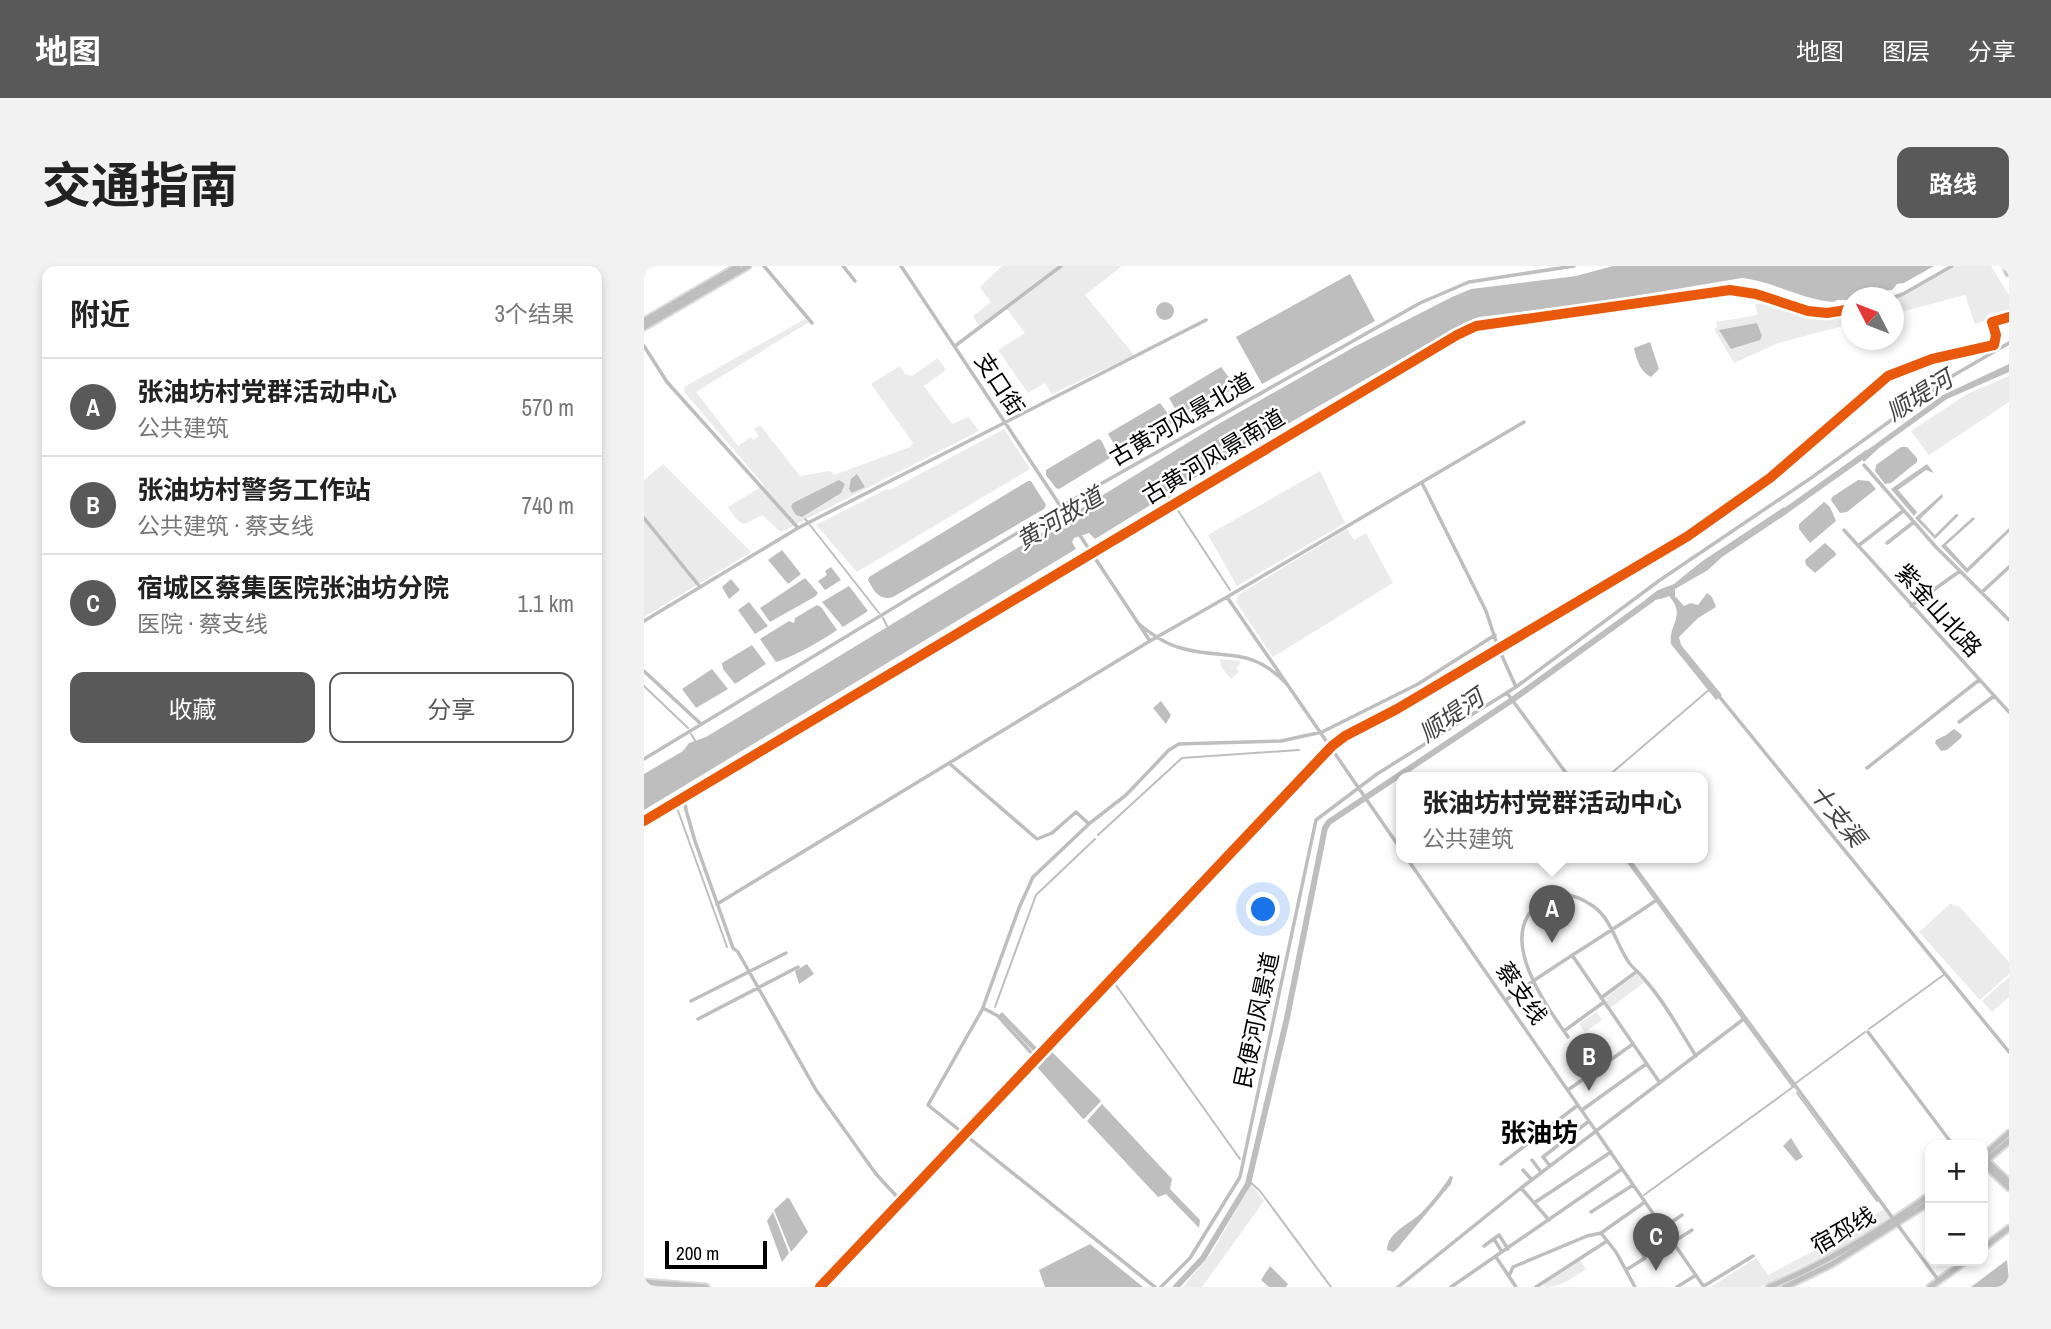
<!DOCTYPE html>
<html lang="zh">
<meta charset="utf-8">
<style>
body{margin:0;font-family:"Archivo Narrow","Noto Sans SC",sans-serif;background:#f2f2f2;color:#222}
.controls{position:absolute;right:21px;bottom:21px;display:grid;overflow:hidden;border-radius:14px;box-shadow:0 4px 10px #0003}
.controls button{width:63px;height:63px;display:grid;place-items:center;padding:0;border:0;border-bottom:2px solid #e0e0e0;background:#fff;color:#222;font:35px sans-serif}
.compass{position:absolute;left:1197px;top:21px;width:63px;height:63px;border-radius:50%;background:#fff;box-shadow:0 4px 10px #0003;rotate:312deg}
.scale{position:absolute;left:21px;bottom:18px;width:102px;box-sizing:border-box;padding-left:7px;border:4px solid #000;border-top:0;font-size:19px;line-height:24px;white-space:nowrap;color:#000;-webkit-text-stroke:5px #fff;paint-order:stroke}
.you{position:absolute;left:620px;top:644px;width:24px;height:24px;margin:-18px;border:5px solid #fff;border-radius:50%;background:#1a73e8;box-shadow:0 0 0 10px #1a73e833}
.badge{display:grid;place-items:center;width:46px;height:46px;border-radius:50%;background:#595959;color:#fff;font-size:23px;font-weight:700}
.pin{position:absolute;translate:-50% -58px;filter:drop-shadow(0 2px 4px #0008)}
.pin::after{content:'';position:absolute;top:37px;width:24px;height:21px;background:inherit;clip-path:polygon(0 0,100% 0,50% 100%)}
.popup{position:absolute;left:752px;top:506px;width:312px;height:91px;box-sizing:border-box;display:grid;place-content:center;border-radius:14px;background:#fff;filter:drop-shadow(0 2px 5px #0005);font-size:23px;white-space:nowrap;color:#767676}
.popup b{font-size:26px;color:#222}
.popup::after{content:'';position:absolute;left:50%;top:100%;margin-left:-14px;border:14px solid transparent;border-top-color:#fff}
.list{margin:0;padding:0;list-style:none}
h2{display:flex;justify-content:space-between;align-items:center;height:91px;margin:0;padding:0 28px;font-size:30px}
h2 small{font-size:23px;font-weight:400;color:#767676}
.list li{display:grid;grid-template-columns:46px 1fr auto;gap:21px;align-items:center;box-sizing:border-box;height:98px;padding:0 28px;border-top:2px solid #e0e0e0}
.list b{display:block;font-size:26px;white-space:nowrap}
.list p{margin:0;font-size:23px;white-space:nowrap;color:#767676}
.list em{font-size:23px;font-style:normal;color:#767676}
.actions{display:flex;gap:14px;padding:21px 28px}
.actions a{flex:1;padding:16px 0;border:2px solid #595959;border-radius:14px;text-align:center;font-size:24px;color:#595959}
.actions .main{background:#595959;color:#fff}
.map{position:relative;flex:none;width:1365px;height:1021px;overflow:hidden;border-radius:14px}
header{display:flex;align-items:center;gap:42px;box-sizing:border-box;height:98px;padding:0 35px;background:#595959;color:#fff}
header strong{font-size:33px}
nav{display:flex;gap:38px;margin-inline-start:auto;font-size:24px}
.intro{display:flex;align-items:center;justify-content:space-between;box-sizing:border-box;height:168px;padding:0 42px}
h1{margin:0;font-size:49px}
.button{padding:18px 32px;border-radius:14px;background:#595959;color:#fff;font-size:24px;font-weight:700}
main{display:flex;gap:42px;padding:0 42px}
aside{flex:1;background:#fff;border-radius:14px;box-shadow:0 4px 10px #0003}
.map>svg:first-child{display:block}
.green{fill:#ebebeb}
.water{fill:#bebebe}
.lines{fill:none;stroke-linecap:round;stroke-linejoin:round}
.stream{stroke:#bebebe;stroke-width:2}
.canal{stroke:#bebebe;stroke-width:3.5}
.river{stroke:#bebebe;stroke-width:6}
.major-casing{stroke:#dbdbdb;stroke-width:9}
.minor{stroke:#bebebe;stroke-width:3.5}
.major{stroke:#bebebe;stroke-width:5}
.cycleway-casing{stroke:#fff;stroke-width:15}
.cycleway{stroke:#e8590c;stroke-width:10}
.labels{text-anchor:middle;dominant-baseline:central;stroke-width:5;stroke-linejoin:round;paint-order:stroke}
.street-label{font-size:23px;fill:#000;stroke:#fff}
.water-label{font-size:24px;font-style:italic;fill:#434343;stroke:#fff}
.quarter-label{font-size:26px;font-weight:bold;fill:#000;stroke:#fff}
</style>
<header>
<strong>地图</strong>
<nav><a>地图</a><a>图层</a><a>分享</a></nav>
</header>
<div class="intro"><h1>交通指南</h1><a class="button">路线</a></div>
<main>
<aside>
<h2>附近<small>3个结果</small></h2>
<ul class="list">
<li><span class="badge">A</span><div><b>张油坊村党群活动中心</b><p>公共建筑</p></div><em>570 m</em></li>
<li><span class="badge">B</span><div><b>张油坊村警务工作站</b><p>公共建筑 · 蔡支线</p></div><em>740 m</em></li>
<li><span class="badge">C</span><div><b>宿城区蔡集医院张油坊分院</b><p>医院 · 蔡支线</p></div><em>1.1 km</em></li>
</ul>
<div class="actions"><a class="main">收藏</a><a>分享</a></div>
</aside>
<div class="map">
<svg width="1365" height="1021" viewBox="0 0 1365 1021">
<rect width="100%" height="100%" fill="#fff"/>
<path class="green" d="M 358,0 L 478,0 L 441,29 L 490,89 L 408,128 L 401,117 L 384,127 L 354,84 L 381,67 L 361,41 L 335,60 L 329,50 L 347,36 L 336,21 Z
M 1312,0 L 1347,0 L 1365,29 L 1365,48 L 1353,46 L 1343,49 L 1340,55 L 1331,58 L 1321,29 L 1250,48 L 1250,33 Z
M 1118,32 L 1150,45 L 1170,47 L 1207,45 L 1207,58 L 1134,77 L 1090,97 L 1070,63 L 1073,61 L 1072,56 L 1114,49 L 1111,38 L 1115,38 Z
M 161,53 L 165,56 L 52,126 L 94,180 L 107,171 L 109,174 L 115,170 L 110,163 L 116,159 L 156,210 L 186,205 L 190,209 L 266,181 L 269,177 L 227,118 L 256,100 L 261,108 L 268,110 L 294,92 L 302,104 L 280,120 L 308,158 L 325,151 L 335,165 L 137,266 L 118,249 L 101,258 C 93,256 88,248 84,241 L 120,219 L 41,127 L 40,121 Z
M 1365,110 L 1365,136 L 1285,189 L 1267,165 L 1323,128 Z
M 360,163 L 386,203 L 213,306 L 172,259 L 243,223 L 246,224 Z
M 19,198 L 107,286 L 0,351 L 0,214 Z
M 676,205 L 701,257 L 593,320 L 564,269 Z
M 703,263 L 710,274 L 722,267 L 749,317 L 629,391 L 592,336 L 594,329 Z
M 576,393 L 596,395 L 595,400 L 592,402 L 595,406 L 587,413 L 577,401 Z
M 1307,637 L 1311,641 L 1314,639 L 1365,696 L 1365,708 L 1336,734 L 1275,666 Z
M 993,708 L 1001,716 L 966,742 L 961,732 Z
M 1365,711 L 1365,731 L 1348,746 L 1338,735 Z
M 953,746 L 958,754 L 941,766 L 935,758 Z
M 607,918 L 620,935 L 558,1021 L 539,1021 L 569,985 Z
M 1240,943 L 1246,951 L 1193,983 L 1116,1021 L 1067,1021 L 1112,992 L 1124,1009 L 1177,981 Z
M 936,994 L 942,1003 C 928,1012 918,1021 901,1021 L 899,1018 Z"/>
<path class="water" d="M 969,0 L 1290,0 L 1260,17 L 1253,18 L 1248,24 L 1224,26 L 1203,34 L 1193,34 L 1190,36 C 1157,34 1129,15 1098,12 L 949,37 L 835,51 L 820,57 L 565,203 L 451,273 L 445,267 L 430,272 L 428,276 L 432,283 L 0,544 L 0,508 L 39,485 L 45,477 L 62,471 L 416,256 L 421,263 L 433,256 L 436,252 L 433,245 L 571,160 L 710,81 L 808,31 L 827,23 L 932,10 Z
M 706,8 L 731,55 L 618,118 L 592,71 Z
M512 45a9 9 0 1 1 18 0a9 9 0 1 1-18 0Z
M 1113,57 L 1118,70 L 1116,74 L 1087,83 L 1075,64 Z
M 1006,76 L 1015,103 L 1007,111 C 997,107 992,93 990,82 Z
M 1365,98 L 1365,106 L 1303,133 L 1235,182 L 1220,196 L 1215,190 L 1299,129 Z
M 577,101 L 590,118 L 587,124 L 537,153 L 525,132 Z
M 516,137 L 528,153 L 527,158 L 475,186 L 464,168 L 465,167 Z
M 454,173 L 457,174 L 466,192 L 415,223 L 412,222 L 402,209 L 402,204 Z
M 1257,181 L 1263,181 L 1273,192 L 1273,196 L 1247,217 L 1241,218 L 1231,205 L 1232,199 Z
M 1283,198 L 1290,207 L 1282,204 L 1254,224 L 1273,246 L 1270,250 L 1247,223 Z
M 213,208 L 221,221 L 208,227 L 205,223 L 207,213 Z
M 195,214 L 201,218 L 197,227 L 158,251 L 152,249 L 147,241 L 149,237 Z
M 1214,214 L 1225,215 L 1232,223 L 1203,246 L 1196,247 L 1187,234 L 1188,231 Z
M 384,215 L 387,215 L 402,239 L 400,243 L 249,331 C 235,335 230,325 224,314 L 225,311 Z
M 1298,228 L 1299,231 L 1276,253 L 1291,269 L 1312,248 L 1315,249 L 1291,273 L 1271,252 Z
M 1180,236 L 1186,241 L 1192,255 L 1166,277 L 1155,263 L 1155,258 Z
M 1140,241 L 1144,247 L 1078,291 L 1064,304 L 1031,323 L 1031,330 L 1040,340 L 1047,337 L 1054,339 L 1063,327 L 1068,331 L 1072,341 L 1054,352 L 1035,371 L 1037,379 L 1078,429 L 1072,434 L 1027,378 C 1024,357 1043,351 1025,330 C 1018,334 1012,332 1004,337 L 1001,334 L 1014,324 L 1030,318 L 1057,296 Z
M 1329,251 L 1331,253 L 1302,279 L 1323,302 L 1365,262 L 1365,266 L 1323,307 L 1297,280 Z
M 1181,277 L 1191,286 L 1192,289 L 1171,307 L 1162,299 L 1161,294 Z
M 138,284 L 157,308 L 144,318 L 124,294 Z
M 187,301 L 197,314 L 181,324 L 174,315 L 183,309 L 181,305 Z
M 161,312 L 174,327 L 172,330 L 126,356 L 116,342 Z
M 87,313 L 96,324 L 85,333 L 78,321 Z
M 205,320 L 224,345 L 199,361 L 178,336 Z
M 105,336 L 124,360 L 111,368 L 94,344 Z
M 173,339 L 177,341 L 193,364 C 179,374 149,391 132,396 L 116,373 L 145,355 L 150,357 L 151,352 Z
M 108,379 L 122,398 L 91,418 L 79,403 L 78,397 Z
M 68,403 L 84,423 L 52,442 L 38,423 Z
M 517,435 L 527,449 L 522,458 L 509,442 Z
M 1310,463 L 1318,469 L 1317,472 L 1303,484 L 1297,485 L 1291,477 L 1292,474 L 1302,469 Z
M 163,698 L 170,708 L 155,718 L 151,705 Z
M 358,746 L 394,783 L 392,788 L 355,749 Z
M 403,784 L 406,784 L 457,835 L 441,852 L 439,853 L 393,801 L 394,795 Z
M 458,838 L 528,913 L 526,923 L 556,954 L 555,962 L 522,928 L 514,931 L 443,855 Z
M 1147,872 L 1159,891 L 1152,895 L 1139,880 Z
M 806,910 L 809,911 L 807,918 L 752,984 L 749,986 L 743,984 C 743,966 768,957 779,945 C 785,939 803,917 806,910 Z
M 143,932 L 145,932 L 164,966 L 147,986 L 130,944 Z
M 129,946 L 145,987 L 138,996 L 123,955 Z
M 446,978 L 499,1021 L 401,1021 L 395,1004 Z
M 1363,994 L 1365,1014 L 1356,1021 L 1327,1021 Z
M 626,1000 L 644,1018 L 642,1021 L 625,1021 L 617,1014 Z"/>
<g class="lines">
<path class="stream" d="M 523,228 L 528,236
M 531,240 L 586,324
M 161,253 L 163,255
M 166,259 L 235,347
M 239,352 L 243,360
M 0,420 L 44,462
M 47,468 L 52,476
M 963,511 L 1066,423
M 32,539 L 83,681
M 454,569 L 538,492 L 655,484
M 980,591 L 1149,821 L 1000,929
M 469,715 L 596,893
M 351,741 L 392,629 L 451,573
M 1225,763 L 1301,708
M 1152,817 L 1221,766
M 1153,827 L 1233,935
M 605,915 L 616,925 L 687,1021"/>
<path class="canal" d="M 1074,429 L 1365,786"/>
<path class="river" d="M 1137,248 L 1223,187
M 532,1021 L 559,992 L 604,918 L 643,752 L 681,562 L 685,556 L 871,432 L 1008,333"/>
<g class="major-casing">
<path id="major" d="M 1362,0 L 1364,7
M 0,55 L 94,0
M 0,61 L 104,0
M 1365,875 L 1339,897 L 1365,922
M 1339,890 L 1365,867
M 1342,894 L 1365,916
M 1339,982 L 1365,962
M 0,1016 L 62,1021
M 1125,1021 C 1182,997 1236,965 1286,929
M 1141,1021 L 1188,998 L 1286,936
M 1286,1021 L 1322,995"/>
</g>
<path class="minor" d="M 120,0 L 168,57
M 199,0 L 211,15
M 257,0 L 506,375
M 1248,32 L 1259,28 L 1308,0
M 0,80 L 23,116 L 154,262
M 311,80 L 417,0
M 1220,199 L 1291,280 L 1365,354
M 778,217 L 842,345 L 854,381 L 872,421
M 0,252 L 56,321
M 1200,264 L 1365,446
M 1243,277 L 1270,256
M 1214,280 L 1259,245
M 1338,326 L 1365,301
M 583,331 L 880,156
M 1267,340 L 1316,305
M 0,355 L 154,262 L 562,54
M 495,358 C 507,368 521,378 537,382 C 581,395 604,378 643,418
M 0,405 L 57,458
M 863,427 L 925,511
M 1315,456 L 1350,430
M 0,493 L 416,241 L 776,37 L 825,16 L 930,0
M 306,498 L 393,573 L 408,567 L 432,546 L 445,558
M 1223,502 L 1335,414
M 40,532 L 42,544 L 51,575 L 89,682 L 94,686 L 172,824 L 232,908 L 257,935
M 0,555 L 813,69 L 832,60 L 1086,24 L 1112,28 L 1164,45 L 1183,47 L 1208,43
M 762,591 L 1060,1021
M 983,591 L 1295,1015
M 73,638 L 506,375 L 583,331 L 758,585
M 928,689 L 1016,817
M 957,732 L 992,706
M 862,734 C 911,698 964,668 1014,633
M 47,735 L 142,687
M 339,742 L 354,750 L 392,792
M 54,753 L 154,701
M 920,765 L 960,736
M 1224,766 L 1309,879
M 924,771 C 899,735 846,662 904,632 C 919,624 936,631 949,640 C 968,653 973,681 986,698 C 991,704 997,708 1001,714 C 1021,736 1036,765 1052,790
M 924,824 L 989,778
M 938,844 L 1002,798
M 888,894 L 897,906
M 857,898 L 934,839
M 906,900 L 899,891 L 945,855
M 879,904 L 887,913
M 877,922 L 905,954
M 890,937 L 967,886
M 947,946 L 989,919
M 1019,962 L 1038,949
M 957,967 L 1001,936
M 850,973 L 858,986
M 1029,976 L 1048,964
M 840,980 L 855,969 L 864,983
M 852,991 L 872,1021
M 982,1004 L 1001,992 L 996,983 L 1022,966
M 865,1010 L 869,1001 L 943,970 L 957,967 L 972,986 L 991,1021
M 1060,1020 L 1109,990
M 176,1021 L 688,480 L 701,470 L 753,443 L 1044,270 L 1126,212 L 1244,110 L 1288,93 L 1350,79 L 1352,69 L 1348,56 L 1365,51
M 511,1021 L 284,839 L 338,744 L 375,642 L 389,611 L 446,557 L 482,529 L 525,484 L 535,478 L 637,475 L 678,466 L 774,418 L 851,369
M 517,1021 L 546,992 L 596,911 L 672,554 L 733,508 L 872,421 L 1016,314 L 1167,212 L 1310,109 L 1365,77
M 754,1021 L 877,922 L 1101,752
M 807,1021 L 978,903
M 892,1021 L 963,975
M 1033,1021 L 1052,1009"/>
<use href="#major" class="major"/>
<g class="cycleway-casing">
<path id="cycleway" d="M 0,555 L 813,69 L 832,60 L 1086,24 L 1112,28 L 1164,45 L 1183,47 L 1208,43
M 176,1021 L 688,480 L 701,470 L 753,443 L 1044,270 L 1126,212 L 1244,110 L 1288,93 L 1350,79 L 1352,69 L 1348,56 L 1365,51"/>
</g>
<use href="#cycleway" class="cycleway"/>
</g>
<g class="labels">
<g class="street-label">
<text transform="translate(356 118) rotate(57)">支口街</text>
<text transform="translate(537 153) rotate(-30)">古黄河风景北道</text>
<text transform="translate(569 190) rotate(-31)">古黄河风景南道</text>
<text transform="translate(1295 344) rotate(48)">紫金山北路</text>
<text transform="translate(878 727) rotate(55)">蔡支线</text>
<text transform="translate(612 754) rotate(-78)">民便河风景道</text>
<text transform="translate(1199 964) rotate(-30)">宿邳线</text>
</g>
<g class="water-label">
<text transform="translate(1275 129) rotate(-32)">顺堤河</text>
<text transform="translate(415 252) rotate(-31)">黄河故道</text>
<text transform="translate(807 449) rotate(-35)">顺堤河</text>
<text transform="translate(1194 549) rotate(51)">十支渠</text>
</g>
<g class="quarter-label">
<text x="895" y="866">张油坊</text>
</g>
</g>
</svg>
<div class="controls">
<button>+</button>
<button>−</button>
</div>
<svg class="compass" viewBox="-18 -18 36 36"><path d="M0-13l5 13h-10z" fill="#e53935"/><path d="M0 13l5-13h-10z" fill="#767676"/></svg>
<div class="scale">200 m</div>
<div class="you"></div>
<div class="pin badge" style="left:908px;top:677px">A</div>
<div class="popup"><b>张油坊村党群活动中心</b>公共建筑</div>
<div class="pin badge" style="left:945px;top:825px">B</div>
<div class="pin badge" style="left:1012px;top:1005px">C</div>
</div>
</main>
